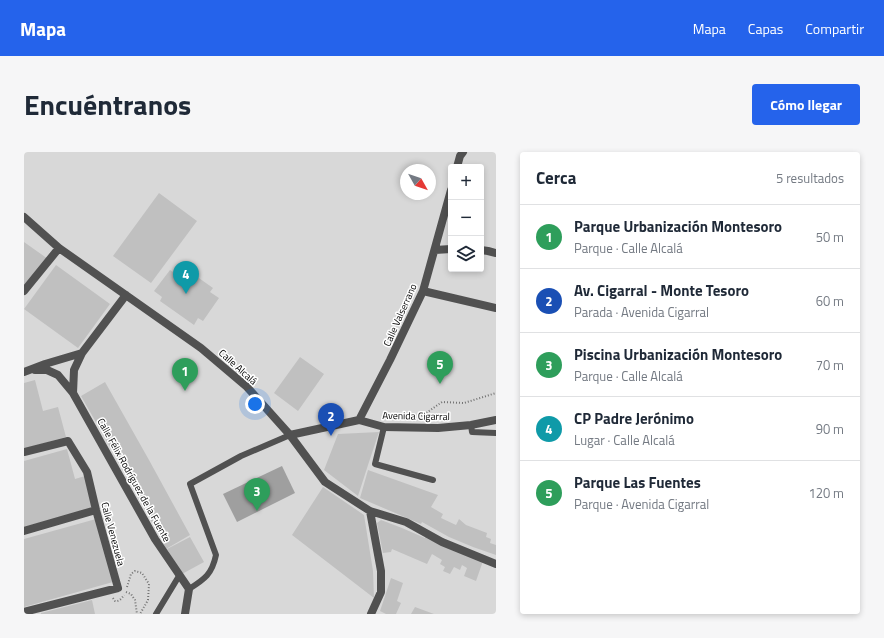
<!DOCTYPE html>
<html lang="es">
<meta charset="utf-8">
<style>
body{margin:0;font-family:"Titillium Web",sans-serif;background:#f6f6f7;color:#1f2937}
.controls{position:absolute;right:12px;top:12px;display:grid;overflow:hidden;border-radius:4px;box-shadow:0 2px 6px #0003}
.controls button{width:36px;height:36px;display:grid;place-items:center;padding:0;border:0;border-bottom:1px solid #e0e1e3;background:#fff;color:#1f2937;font:20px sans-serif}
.compass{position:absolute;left:376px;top:12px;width:36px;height:36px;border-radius:50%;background:#fff;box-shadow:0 2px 6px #0003;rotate:130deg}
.you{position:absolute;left:231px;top:252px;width:14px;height:14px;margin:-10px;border:3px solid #fff;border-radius:50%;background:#1a73e8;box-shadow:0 0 0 6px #1a73e833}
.badge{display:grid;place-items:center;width:26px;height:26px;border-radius:50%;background:#2563eb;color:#fff;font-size:13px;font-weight:700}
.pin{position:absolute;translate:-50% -33px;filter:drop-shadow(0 1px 2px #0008)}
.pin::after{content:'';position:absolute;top:21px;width:14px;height:12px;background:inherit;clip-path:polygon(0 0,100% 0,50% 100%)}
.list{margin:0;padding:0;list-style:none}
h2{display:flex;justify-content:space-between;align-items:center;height:52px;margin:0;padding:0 16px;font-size:17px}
h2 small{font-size:13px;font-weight:400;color:#747a83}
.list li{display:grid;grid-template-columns:26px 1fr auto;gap:12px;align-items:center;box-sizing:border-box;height:64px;padding:0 16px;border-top:1px solid #e0e1e3}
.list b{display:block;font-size:15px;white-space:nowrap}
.list p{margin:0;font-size:13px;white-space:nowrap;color:#747a83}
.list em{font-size:13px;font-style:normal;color:#747a83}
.icon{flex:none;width:22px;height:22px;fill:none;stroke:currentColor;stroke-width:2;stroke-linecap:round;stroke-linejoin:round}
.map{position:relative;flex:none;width:472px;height:462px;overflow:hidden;border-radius:4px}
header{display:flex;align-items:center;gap:24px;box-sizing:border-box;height:56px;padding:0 20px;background:#2563eb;color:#fff}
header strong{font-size:19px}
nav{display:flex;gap:22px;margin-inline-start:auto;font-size:14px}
.intro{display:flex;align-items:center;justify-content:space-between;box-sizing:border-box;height:96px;padding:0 24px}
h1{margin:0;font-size:28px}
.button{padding:10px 18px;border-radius:4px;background:#2563eb;color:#fff;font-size:14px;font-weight:700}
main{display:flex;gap:24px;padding:0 24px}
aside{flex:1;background:#fff;border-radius:4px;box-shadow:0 2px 6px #0003}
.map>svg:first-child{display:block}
.green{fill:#d8d8d8;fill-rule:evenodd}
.water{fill:#9f9f9f}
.building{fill:#c0c0c0}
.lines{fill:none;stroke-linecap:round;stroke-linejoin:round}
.path{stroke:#737373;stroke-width:2;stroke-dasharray:1 2;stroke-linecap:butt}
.lane{stroke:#515151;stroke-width:6}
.street{stroke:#515151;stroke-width:8}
.labels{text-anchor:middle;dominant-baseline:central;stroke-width:3;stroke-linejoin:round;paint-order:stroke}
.street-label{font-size:10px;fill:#000;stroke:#fff}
</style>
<header>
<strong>Mapa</strong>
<nav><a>Mapa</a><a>Capas</a><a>Compartir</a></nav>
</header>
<div class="intro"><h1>Encuéntranos</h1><a class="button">Cómo llegar</a></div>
<main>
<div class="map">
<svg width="472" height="462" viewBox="0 0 472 462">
<rect width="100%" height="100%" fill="#fff"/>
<path class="green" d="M 0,0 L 472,0 L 472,462 L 0,462 ZM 427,15 L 457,15 L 457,117 L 427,117 ZM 382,18 L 406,18 L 406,42 L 382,42 Z"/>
<path class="water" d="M 258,314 L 271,341 L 213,370 L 199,342 Z"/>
<path class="building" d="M 135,41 L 173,69 L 127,131 L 89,104 Z
M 0,90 L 24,107 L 0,138 Z
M 155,112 L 189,136 L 186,140 L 195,146 L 179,169 L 174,166 L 170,173 L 136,149 L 138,145 L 130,139 L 146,118 L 149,120 Z
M 32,113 L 86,152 L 54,196 L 0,157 Z
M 276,205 L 300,222 L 274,259 L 250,241 Z
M 11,228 L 19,259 L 34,255 L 42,285 L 0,297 L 0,231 Z
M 81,230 L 125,308 L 166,383 L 142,397 L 115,346 L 57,244 Z
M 355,280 L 344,313 L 334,344 L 300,318 L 314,282 Z
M 43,297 L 51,327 L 61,324 L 69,356 L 0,375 L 0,309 Z
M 344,318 L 414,343 L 407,355 L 419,362 L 417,366 L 432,373 L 435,367 L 442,373 L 463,381 L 462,385 L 467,387 L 466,391 L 472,393 L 472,403 L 449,395 L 425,385 L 398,370 L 397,372 L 336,346 Z
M 299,335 L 340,363 L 349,419 L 350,446 L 268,383 Z
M 72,367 L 89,430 L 0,455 L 0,387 Z
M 357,368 L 378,376 L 401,386 L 401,384 L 459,409 L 452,429 L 440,424 L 443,416 L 438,413 L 436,418 L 430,415 L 426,422 L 419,419 L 421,415 L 416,412 L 418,408 L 408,402 L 403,412 L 368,397 L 367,400 L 359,401 L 353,371 Z
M 166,385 L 180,410 L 158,422 L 143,397 Z
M 367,426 L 379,431 L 373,449 L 377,451 L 372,462 L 362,462 L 356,459 Z
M 68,448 L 71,462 L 17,462 L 17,461 Z
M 391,455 L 410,462 L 387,462 Z"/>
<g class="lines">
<path class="path" d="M 395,266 L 418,250 L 440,251 L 472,241
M 103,435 L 107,422 L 111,419 L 118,421 L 125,432 L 124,448 L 116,462
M 102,440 L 107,442 L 111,448 L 113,462
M 89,446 L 91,449 C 95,450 98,446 100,443"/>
<path class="lane" d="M 447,273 L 448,280 L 472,281
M 360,275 L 351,312 L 409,328
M 165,437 C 181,427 188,422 192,403 L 166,332 L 217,304 L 266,283
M 132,462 L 155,424"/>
<path class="street" d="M 433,15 L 436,4 L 439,0
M 0,65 L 35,96 L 177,196 L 223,235 L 266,283 L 301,330 L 346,359 L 382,370 L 418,390 L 472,412
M 411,98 L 427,97
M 457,98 L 464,99 L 472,101
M 0,139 L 35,96
M 399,139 L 472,156
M 58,201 L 50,218 L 49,241 L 131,387 L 165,437 L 161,462
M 11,218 L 23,218 L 34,223 L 49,241
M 0,220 L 21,212 L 58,201 L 102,143
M 335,268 L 366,208 L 399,139 L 427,38
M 266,283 L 335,268 L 360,275 L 414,276 L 447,273 L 472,268
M 0,300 L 44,289 L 63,320 L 72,358 L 94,436 L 0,460
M 346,359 L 357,419 L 357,440 L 347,462
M 0,379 L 72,358"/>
</g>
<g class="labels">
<g class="street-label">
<text transform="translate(376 163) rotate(-66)">Calle Valserrano</text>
<text transform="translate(214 215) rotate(42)">Calle Alcalá</text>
<text transform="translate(392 264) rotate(1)">Avenida Cigarral</text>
<text transform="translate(110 328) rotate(61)">Calle Félix Rodríguez de la Fuente</text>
<text transform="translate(89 382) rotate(75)">Calle Venezuela</text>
</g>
</g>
</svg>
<div class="controls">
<button>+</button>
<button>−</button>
<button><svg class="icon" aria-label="layers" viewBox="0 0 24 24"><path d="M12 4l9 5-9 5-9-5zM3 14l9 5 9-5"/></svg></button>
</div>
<svg class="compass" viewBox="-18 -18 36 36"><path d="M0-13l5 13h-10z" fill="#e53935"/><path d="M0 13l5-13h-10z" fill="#747a83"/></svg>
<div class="you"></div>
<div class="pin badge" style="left:161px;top:239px;background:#2e9e5b">1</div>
<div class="pin badge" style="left:307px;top:284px;background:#1a4fb4">2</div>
<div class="pin badge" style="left:233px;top:359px;background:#2e9e5b">3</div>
<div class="pin badge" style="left:162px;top:142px;background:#0f9aa8">4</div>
<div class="pin badge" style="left:416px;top:232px;background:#2e9e5b">5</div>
</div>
<aside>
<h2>Cerca<small>5 resultados</small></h2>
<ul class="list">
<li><span class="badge" style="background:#2e9e5b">1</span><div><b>Parque Urbanización Montesoro</b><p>Parque · Calle Alcalá</p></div><em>50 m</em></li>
<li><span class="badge" style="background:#1a4fb4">2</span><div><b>Av. Cigarral - Monte Tesoro</b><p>Parada · Avenida Cigarral</p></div><em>60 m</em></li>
<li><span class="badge" style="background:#2e9e5b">3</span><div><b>Piscina Urbanización Montesoro</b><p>Parque · Calle Alcalá</p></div><em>70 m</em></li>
<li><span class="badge" style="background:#0f9aa8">4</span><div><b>CP Padre Jerónimo</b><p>Lugar · Calle Alcalá</p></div><em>90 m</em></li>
<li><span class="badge" style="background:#2e9e5b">5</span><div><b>Parque Las Fuentes</b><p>Parque · Avenida Cigarral</p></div><em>120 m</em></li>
</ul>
</aside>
</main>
